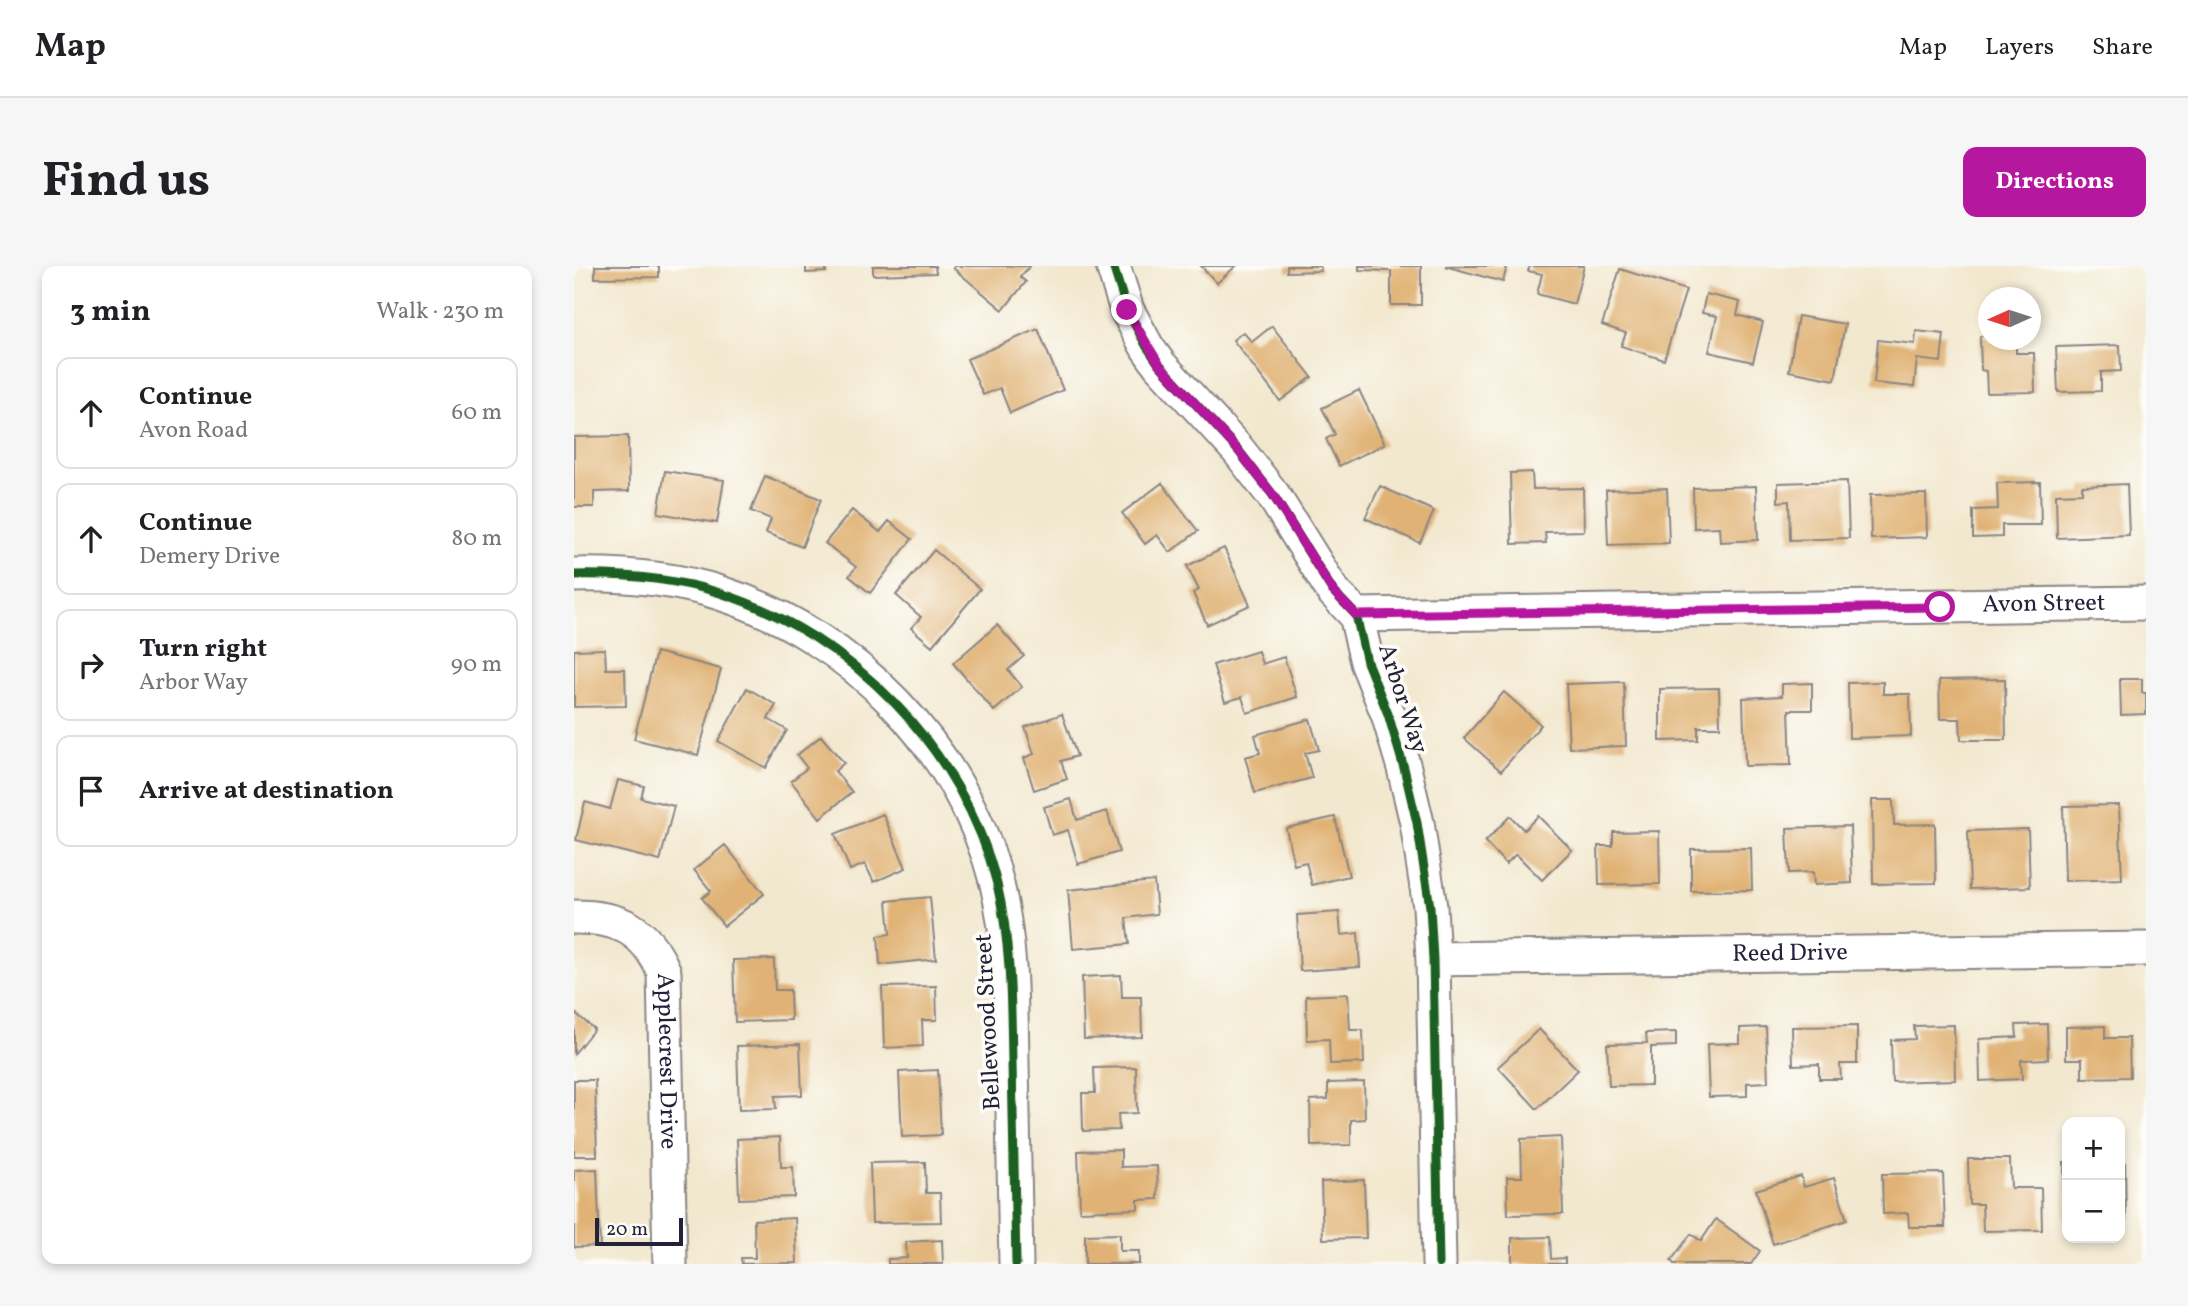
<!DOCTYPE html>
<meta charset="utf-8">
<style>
body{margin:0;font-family:Vollkorn,serif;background:#f6f6f6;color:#202124}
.controls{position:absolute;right:21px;bottom:21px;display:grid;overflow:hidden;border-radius:14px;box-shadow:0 4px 10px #0003}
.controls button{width:63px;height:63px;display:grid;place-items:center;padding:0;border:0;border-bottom:2px solid #e0e0e0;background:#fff;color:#202124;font:35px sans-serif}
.compass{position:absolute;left:1404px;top:21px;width:63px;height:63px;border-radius:50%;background:#fff;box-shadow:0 4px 10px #0003;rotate:267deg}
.scale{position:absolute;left:21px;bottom:18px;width:88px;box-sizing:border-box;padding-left:7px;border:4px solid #22223b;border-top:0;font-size:19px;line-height:24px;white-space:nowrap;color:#22223b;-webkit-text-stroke:5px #fdfcf7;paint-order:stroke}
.stop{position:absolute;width:21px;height:21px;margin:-16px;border:5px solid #b5179e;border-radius:50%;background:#fff}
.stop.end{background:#b5179e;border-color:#fff;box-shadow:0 2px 7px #0008}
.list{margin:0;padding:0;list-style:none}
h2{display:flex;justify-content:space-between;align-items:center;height:91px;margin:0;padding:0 28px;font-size:30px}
h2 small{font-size:23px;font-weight:400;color:#757577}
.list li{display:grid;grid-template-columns:46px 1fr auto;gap:21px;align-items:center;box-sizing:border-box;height:112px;margin:0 14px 14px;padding:0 14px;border:2px solid #e0e0e0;border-radius:14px}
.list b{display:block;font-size:26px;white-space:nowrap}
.list p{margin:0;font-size:23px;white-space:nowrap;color:#757577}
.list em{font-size:23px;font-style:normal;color:#757577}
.icon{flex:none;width:38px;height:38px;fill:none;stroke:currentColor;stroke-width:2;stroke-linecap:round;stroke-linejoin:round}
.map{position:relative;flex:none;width:1572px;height:998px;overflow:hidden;border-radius:14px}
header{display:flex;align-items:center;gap:42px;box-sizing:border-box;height:98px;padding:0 35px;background:#fff;border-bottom:2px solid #e0e0e0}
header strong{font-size:33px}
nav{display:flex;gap:38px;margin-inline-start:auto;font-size:24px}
.intro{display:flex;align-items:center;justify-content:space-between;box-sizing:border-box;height:168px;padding:0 42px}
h1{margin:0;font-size:49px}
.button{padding:18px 32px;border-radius:14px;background:#b5179e;color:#fff;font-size:24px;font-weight:700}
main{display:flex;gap:42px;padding:0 42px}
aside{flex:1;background:#fff;border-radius:14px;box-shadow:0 4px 10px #0003}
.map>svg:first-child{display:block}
.building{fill:#e0b275}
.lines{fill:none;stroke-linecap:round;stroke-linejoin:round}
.street-casing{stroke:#8a8585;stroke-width:37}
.street{stroke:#fff;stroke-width:33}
.cycleway-casing{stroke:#fdfcf7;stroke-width:13}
.cycleway{stroke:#1b5e20;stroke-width:9}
.route{stroke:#b5179e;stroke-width:9}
.labels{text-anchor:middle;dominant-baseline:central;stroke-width:7;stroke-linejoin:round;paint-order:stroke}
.street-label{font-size:24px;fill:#22223b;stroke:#fdfcf7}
</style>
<header>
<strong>Map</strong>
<nav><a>Map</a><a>Layers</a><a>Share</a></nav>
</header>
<div class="intro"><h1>Find us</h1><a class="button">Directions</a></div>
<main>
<aside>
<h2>3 min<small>Walk · 230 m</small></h2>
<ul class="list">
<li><svg class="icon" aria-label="ahead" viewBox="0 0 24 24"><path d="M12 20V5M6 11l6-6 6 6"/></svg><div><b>Continue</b><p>Avon Road</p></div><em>60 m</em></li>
<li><svg class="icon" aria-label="ahead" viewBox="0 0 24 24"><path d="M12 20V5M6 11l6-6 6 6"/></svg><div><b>Continue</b><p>Demery Drive</p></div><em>80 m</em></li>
<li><svg class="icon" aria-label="right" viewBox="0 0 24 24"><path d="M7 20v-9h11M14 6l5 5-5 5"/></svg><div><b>Turn right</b><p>Arbor Way</p></div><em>90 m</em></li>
<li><svg class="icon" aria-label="arrive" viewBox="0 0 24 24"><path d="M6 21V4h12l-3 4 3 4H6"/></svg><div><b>Arrive at destination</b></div></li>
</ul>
</aside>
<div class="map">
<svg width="1572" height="998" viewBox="0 0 1572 998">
<rect width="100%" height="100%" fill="#fdfcf7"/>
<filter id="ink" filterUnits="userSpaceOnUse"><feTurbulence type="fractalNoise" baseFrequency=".0143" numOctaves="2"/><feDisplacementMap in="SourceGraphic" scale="14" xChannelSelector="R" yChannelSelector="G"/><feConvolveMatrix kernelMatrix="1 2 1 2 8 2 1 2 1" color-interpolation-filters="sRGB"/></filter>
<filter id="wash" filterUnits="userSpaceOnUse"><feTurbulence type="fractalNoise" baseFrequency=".00686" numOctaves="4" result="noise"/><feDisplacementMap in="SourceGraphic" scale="28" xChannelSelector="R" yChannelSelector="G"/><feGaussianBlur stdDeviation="1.57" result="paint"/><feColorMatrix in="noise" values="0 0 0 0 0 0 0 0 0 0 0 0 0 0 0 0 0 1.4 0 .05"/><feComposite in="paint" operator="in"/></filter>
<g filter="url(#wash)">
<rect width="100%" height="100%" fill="#f2e8cf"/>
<g id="blocks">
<path class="building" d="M 21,0 L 85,0 L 85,11 L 21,12 Z
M 232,0 L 252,0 L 252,6 L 232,7 Z
M 299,0 L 361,0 L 362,7 L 299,9 Z
M 381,0 L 456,0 L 446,11 L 452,16 L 429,44 L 379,2 Z
M 627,0 L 662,0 L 643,17 Z
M 713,0 L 746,0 L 747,5 L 713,6 Z
M 785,0 L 847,0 L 847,39 L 817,39 L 817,5 L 785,4 Z
M 871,0 L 933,0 L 929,16 Z
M 956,0 L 1010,0 L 1000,38 L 963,28 L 968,8 L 954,5 Z
M 1046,3 L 1112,24 L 1090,94 L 1047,80 L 1052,67 L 1028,59 Z
M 1132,28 L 1166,36 L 1163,49 L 1189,56 L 1179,96 L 1135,86 L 1143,50 L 1128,47 Z
M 1224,50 L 1271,58 L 1261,114 L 1215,105 Z
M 698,60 L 738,111 L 706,135 L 659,74 L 669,66 L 678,76 Z
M 464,63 L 489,124 L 436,147 L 426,122 L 409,129 L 393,93 Z
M 1342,65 L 1370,68 L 1367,96 L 1343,93 L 1340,121 L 1300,117 L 1304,74 L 1341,78 Z
M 1406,70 L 1414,70 L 1414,74 L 1442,74 L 1442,87 L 1460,87 L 1461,126 L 1413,127 L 1412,105 L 1407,104 Z
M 1546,79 L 1547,105 L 1527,106 L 1527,125 L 1484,126 L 1482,81 Z
M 785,124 L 811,178 L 765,200 L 752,173 L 761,168 L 748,142 Z
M 54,170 L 55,225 L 20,226 L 20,241 L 0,241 L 0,171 Z
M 91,205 L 150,214 L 143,257 L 84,247 Z
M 958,206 L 959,223 L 1009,222 L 1010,265 L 971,266 L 972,277 L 938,278 L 936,207 Z
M 191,210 L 247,233 L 228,281 L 192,267 L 197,253 L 177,245 Z
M 1273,215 L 1275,272 L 1216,274 L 1215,235 L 1204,236 L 1204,217 Z
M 1466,216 L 1467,259 L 1428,259 L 1428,271 L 1399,272 L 1399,244 L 1424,243 L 1423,217 Z
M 588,217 L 624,265 L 596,286 L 583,269 L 571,278 L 548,247 Z
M 1553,218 L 1555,269 L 1483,272 L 1482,228 L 1508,227 L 1508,220 Z
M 806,220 L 860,245 L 846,277 L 791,252 Z
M 1182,220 L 1184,274 L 1146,276 L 1145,261 L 1120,262 L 1119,222 Z
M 1093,222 L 1095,277 L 1034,279 L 1032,224 Z
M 1352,228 L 1353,271 L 1297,273 L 1296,229 Z
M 278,244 L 306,266 L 315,255 L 338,273 L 296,327 L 275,310 L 282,301 L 251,277 Z
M 650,282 L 676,339 L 633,359 L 619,327 L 625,324 L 613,300 Z
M 360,284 L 406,323 L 358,380 L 337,362 L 347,351 L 322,329 Z
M 423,359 L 450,390 L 434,404 L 448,421 L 420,445 L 379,397 Z
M 31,383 L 32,403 L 51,403 L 52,440 L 0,441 L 0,384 Z
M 684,385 L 688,398 L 710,391 L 723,431 L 673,447 L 668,431 L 651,436 L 639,399 Z
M 82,386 L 147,403 L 124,489 L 60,473 Z
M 1431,413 L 1432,474 L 1387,474 L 1386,453 L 1366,453 L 1365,414 Z
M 1546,413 L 1568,413 L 1568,427 L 1572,427 L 1572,448 L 1547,449 Z
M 1050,416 L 1052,480 L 995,482 L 992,418 Z
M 1309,416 L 1309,428 L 1336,428 L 1337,470 L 1275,472 L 1274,417 Z
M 1238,417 L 1238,444 L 1215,444 L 1217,499 L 1171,500 L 1169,432 L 1208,430 L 1208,418 Z
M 173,422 L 202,439 L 194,453 L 213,464 L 192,502 L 144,475 Z
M 1145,422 L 1146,461 L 1124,461 L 1124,474 L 1086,475 L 1086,423 Z
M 930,426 L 967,459 L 927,505 L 890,472 Z
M 488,448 L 503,490 L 487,495 L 493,513 L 460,524 L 450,492 L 460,488 L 451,461 Z
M 736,453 L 745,484 L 731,487 L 738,512 L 681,527 L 671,491 L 686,487 L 681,469 Z
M 247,470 L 270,497 L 261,505 L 278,526 L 246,552 L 217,515 L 233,502 L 223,489 Z
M 44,514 L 70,520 L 67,532 L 100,540 L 86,595 L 2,574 L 11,536 L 36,543 Z
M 497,533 L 503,554 L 533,545 L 545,586 L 504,598 L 494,564 L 478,569 L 470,541 Z
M 1298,534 L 1319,534 L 1320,559 L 1361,558 L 1362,617 L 1299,618 Z
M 1545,539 L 1548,613 L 1491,615 L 1489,540 Z
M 309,548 L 332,602 L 300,616 L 291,598 L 276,604 L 261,568 Z
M 936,550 L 950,564 L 964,550 L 998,584 L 968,614 L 942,588 L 932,598 L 911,576 Z
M 761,551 L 775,610 L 738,619 L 732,596 L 720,599 L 712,562 Z
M 1276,560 L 1278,617 L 1240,619 L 1239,606 L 1215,607 L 1213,562 Z
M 1454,563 L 1456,621 L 1396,623 L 1394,565 Z
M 1085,565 L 1086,618 L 1025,619 L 1024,580 L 1039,580 L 1039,566 Z
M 151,579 L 190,628 L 150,660 L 128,632 L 137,625 L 120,604 Z
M 1177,582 L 1178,624 L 1117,625 L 1117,583 Z
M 580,615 L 583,648 L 552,652 L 555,678 L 499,683 L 494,624 Z
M 356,631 L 362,693 L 306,699 L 304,670 L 316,668 L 313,635 Z
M 765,646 L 767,669 L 784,667 L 786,701 L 726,705 L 723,649 Z
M 200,693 L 201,724 L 216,724 L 217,754 L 161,756 L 159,694 Z
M 547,709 L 548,731 L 567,731 L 568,771 L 510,773 L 508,711 Z
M 362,720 L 363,754 L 348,754 L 349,780 L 310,782 L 308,721 Z
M 774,728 L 776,764 L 789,764 L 790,797 L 756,798 L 755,773 L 733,774 L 732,730 Z
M 0,746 L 20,763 L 0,788 Z
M 1473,758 L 1474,793 L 1447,794 L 1448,813 L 1406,815 L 1405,773 L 1443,771 L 1442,759 Z
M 1380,759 L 1381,814 L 1318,816 L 1317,774 L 1341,773 L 1340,760 Z
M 1283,760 L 1283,798 L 1266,798 L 1267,813 L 1245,813 L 1245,798 L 1219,799 L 1218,761 Z
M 1531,760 L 1531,772 L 1555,772 L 1556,811 L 1508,812 L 1508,793 L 1492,793 L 1492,761 Z
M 1192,761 L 1194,816 L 1173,817 L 1173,830 L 1135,831 L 1133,778 L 1166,777 L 1166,762 Z
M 965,763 L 1004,804 L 963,843 L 924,801 Z
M 1102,766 L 1102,780 L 1077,781 L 1077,819 L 1035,820 L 1033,778 L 1073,777 L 1072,767 Z
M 226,778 L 228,829 L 201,830 L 202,843 L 165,844 L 163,780 Z
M 562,801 L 563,847 L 544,848 L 545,864 L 509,865 L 508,827 L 521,827 L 520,802 Z
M 364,804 L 367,869 L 328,871 L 325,806 Z
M 0,814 L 21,814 L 23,890 L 0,890 Z
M 790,816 L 791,853 L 777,854 L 777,879 L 737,880 L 736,834 L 754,833 L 754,817 Z
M 206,871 L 207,901 L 219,901 L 220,931 L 165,933 L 163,873 Z
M 987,871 L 989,948 L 934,949 L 933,911 L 948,911 L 947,873 Z
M 547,884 L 547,901 L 583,900 L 584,933 L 564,934 L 564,943 L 506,945 L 504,885 Z
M 1394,893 L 1436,893 L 1437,922 L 1467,922 L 1468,964 L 1409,965 L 1408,938 L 1395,938 Z
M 1546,895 L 1551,895 L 1552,956 L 1546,956 Z
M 351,896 L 352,927 L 366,927 L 367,956 L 298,957 L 296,897 Z
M 1490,896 L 1493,896 L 1493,957 L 1491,957 Z
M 23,903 L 26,980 L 0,981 L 0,904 Z
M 1369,907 L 1371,961 L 1335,961 L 1334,947 L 1309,948 L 1308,908 Z
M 1227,910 L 1230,921 L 1260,912 L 1273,954 L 1199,978 L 1182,924 Z
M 790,914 L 792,972 L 749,973 L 747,916 Z
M 221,952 L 223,997 L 168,998 L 167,992 L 181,992 L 180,954 Z
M 1142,953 L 1186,985 L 1177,998 L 1100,998 L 1097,995 L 1117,968 L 1127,975 Z
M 546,968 L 546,985 L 565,985 L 565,998 L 511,998 L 511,969 Z
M 976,971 L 977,993 L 991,992 L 991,998 L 938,998 L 938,972 Z
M 368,974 L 369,998 L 314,998 L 314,993 L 333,992 L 332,976 Z"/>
</g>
</g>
<g filter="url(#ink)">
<use href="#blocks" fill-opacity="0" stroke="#8a8585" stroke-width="2"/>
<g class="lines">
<g class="street-casing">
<g id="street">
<path d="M 539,0 L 553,44 L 573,81 L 585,98 L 664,184 L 699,229 L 759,325 L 782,349 L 793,396 L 814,448 L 830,502 L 843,557 L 856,641 L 859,693 L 865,998"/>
<path d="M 0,309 C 50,308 98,312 146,327 C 278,369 389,483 423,618 C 437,677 437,737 438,797 C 439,864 441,931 442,998"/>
<path id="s1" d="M 782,349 L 1572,337"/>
<path id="s2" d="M 0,651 C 46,651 71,663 90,706 L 96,998"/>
<path id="s3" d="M 859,693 L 1572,683"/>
</g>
</g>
<use href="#street" class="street"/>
<g class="cycleway-casing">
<path id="cycleway" d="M 539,0 L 553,44 L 573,81 L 585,98 L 664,184 L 699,229 L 759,325 L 782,349 L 793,396 L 814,448 L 830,502 L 843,557 L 856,641 L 859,693 L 865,998
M 0,309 C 50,308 98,312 146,327 C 278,369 389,483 423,618 C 437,677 437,737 438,797 C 439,864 441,931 442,998"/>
</g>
<use href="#cycleway" class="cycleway"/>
</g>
</g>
<g class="lines" filter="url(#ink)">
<path class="route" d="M 553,44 L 585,98 L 664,184 L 699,229 L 759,325 L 782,349 L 1366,341"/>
</g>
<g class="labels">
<g class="street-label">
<text stroke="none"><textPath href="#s1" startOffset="688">Avon Street</textPath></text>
<text transform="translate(828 433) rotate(72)">Arbor Way</text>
<text stroke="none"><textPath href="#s3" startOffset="357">Reed Drive</textPath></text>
<text transform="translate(415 756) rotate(-93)">Bellewood Street</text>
<text stroke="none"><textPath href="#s2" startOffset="203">Applecrest Drive</textPath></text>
</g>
</g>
</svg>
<div class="controls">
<button>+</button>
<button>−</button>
</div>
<svg class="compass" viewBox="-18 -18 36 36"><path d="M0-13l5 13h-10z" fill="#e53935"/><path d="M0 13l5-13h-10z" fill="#757577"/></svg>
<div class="scale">20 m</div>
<div class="stop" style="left:1366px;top:341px"></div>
<div class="stop end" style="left:553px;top:44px"></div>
</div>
</main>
